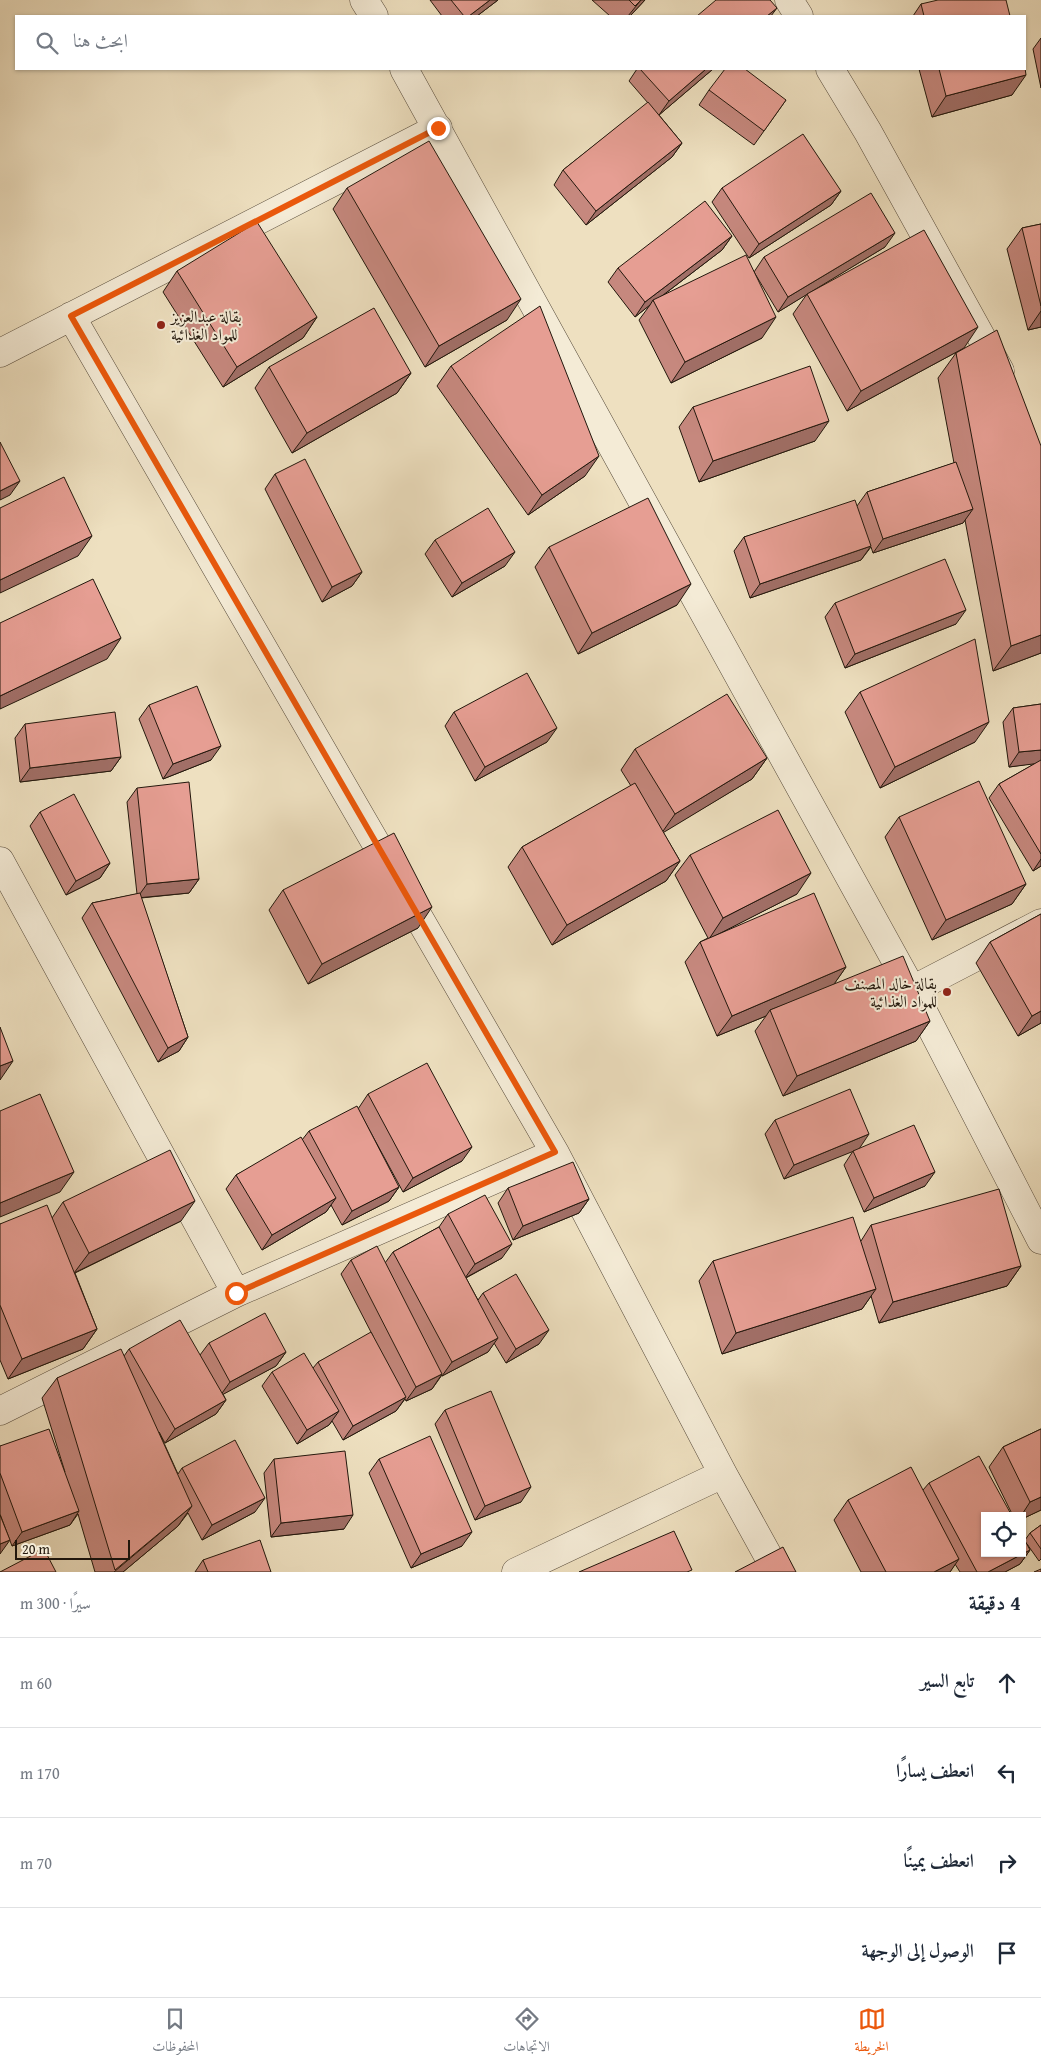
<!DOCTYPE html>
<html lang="ar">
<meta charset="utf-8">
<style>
body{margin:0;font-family:"Gentium Book Plus",Amiri,serif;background:#f6f6f7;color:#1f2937;direction:rtl}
.controls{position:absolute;right:15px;bottom:15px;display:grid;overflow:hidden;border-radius:0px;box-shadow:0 1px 4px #0004}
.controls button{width:45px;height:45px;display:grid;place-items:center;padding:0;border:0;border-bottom:1px solid #e0e1e3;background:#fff;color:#1f2937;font:25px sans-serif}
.scale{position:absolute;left:15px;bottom:12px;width:115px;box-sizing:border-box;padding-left:5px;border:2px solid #22170c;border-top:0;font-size:14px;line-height:18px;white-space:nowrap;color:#22170c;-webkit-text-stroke:4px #f4ebd6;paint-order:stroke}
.stop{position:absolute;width:15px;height:15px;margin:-11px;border:4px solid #ea580c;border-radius:50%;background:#fff}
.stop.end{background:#ea580c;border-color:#fff;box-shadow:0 1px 5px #0008}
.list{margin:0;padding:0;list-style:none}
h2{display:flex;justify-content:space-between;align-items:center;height:65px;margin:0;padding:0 20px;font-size:21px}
h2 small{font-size:16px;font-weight:400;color:#747a83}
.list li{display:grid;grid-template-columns:32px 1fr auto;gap:15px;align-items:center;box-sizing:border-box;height:90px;padding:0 20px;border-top:1px solid #e0e1e3}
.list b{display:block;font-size:19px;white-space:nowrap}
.list em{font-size:16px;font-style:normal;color:#747a83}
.icon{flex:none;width:28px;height:28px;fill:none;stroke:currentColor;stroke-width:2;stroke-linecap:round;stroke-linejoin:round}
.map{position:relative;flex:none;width:1041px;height:1572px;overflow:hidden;direction:ltr}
.search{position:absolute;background:#fff;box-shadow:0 1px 4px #0004;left:15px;right:15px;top:15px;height:55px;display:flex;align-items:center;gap:12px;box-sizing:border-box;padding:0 18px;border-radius:0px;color:#747a83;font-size:19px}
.sheet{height:425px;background:#fff}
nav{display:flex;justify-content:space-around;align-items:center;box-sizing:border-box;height:70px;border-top:1px solid #e0e1e3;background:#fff;font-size:14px;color:#747a83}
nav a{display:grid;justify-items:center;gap:2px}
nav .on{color:#ea580c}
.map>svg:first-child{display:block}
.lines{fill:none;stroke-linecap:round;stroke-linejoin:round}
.street-casing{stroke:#554939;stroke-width:29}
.street{stroke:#f4ebd6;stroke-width:28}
.wall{fill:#c6887e;stroke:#22170c}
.shaded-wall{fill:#a16f67;stroke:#22170c}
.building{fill:#e69e93;stroke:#22170c}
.route{stroke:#ea580c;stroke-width:6}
.poi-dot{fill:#8f2418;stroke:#f4ebd6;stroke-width:2}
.labels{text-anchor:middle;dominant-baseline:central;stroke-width:4;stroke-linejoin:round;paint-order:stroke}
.poi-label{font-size:16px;fill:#22170c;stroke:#f4ebd6;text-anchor:start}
</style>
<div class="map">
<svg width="1041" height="1572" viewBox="0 0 1041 1572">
<rect width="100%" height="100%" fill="#eee0c0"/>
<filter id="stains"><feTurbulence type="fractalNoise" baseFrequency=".004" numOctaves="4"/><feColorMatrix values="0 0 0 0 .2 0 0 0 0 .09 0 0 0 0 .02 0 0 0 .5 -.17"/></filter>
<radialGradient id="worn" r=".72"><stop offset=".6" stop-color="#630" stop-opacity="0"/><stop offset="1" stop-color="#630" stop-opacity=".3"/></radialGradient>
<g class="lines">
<g class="street-casing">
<path id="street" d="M 364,0 L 374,16
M 789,0 L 799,16
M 404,69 L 912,990 L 1041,1240
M 830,69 L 868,132 L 1000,371
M 71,316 L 555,1153 L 723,1474 L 777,1572
M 0,353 L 438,128
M 0,861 L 236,1293
M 912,990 L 1041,923
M 0,1411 L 236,1293 L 555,1153
M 516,1572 L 723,1474"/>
</g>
<use href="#street" class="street"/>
</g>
<path class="wall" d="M 430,0 L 498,0 L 477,16 L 442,16 Z
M 592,0 L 645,0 L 630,16 L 610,16 Z
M 921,4 L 1010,16 L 913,16 Z
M 1041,38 L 1041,88 L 1033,49 Z
M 637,69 L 713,69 L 659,115 L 682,143 L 672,157 L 586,225 L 554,185 L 563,170 L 648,103 L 629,81 Z
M 919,69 L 1025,69 L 1012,95 L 932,117 Z
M 709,90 L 786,100 L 754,145 L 699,105 Z
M 347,188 L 507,320 L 425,367 L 333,209 Z
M 722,188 L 841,191 L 831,205 L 749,258 L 712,202 Z
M 1041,224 L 1041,327 L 1028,330 L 1007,249 L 1022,228 Z
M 732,236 L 722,250 L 662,296 L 762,338 L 671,383 L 639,320 L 650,305 L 635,317 L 608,282 L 618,268 Z
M 885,247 L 812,291 L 964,348 L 847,411 L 793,314 L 807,294 L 778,312 L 754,272 L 764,257 Z
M 177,271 L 317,317 L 303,338 L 223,387 L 163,292 Z
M 956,353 L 1041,653 L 993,671 L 965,520 L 963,523 L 873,553 L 871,547 L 861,560 L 750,598 L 734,551 L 744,537 L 857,506 L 867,492 L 954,463 L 938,378 Z
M 451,366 L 585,476 L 528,515 L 437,386 Z
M 269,367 L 411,373 L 397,393 L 292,453 L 255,388 Z
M 693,407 L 815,441 L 699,482 L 679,427 Z
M 275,474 L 362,572 L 352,586 L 322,602 L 265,489 Z
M 435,540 L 505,566 L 452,597 L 425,554 Z
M 549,547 L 677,605 L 578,654 L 535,567 Z
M 835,603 L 956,624 L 845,668 L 825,617 Z
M 860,692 L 975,742 L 880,788 L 845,712 Z
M 1041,704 L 1041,866 L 1033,871 L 989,798 L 999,784 L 1036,763 L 1009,767 L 1003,722 L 1013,708 Z
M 149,705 L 211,760 L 163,779 L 139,719 Z
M 454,712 L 547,742 L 475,781 L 445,726 Z
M 25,724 L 121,757 L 111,771 L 20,782 L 15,738 Z
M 635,749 L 767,758 L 752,779 L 663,832 L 680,861 L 666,881 L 552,945 L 508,867 L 522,847 L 631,786 L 621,770 Z
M 137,788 L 199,879 L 189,893 L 141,898 L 188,1037 L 179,1051 L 158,1062 L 82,918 L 92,903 L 137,894 L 127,802 Z
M 40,812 L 110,863 L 100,878 L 66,895 L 30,826 Z
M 899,817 L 1026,884 L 1012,904 L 932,940 L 885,837 Z
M 690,855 L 797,894 L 718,934 L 846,967 L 834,984 L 930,1021 L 916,1041 L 783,1096 L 755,1031 L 766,1016 L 717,1036 L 685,962 L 700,942 L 708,938 L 675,875 Z
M 283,890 L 418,928 L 308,984 L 269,910 Z
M 1041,914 L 1041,1023 L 1018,1036 L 976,963 L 990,942 Z
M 368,1094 L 462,1161 L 403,1192 L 358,1109 Z
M 775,1120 L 859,1149 L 925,1186 L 864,1212 L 844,1165 L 853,1151 L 857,1149 L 784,1179 L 765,1134 Z
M 309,1131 L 399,1187 L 389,1201 L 342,1225 L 331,1205 L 326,1212 L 262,1250 L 226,1189 L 236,1175 L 302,1140 Z
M 508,1188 L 589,1199 L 579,1213 L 513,1240 L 498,1203 Z
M 63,1202 L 181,1221 L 75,1273 L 97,1329 L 83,1349 L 8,1379 L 0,1360 L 0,1224 L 52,1218 Z
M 448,1214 L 502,1258 L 466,1278 L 478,1300 L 483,1293 L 539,1344 L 506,1363 L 494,1343 L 488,1352 L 442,1376 L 442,1375 L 432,1389 L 406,1401 L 405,1399 L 396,1411 L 343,1440 L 332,1421 L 329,1425 L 297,1444 L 262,1386 L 272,1372 L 313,1368 L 318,1362 L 373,1336 L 341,1274 L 351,1260 L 385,1263 L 393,1252 L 439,1227 Z
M 871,1225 L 1021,1266 L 1007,1286 L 879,1323 L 871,1296 L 862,1309 L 722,1354 L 699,1281 L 713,1261 L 861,1241 Z
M 209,1343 L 286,1352 L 276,1366 L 223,1394 L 226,1400 L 216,1414 L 165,1443 L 159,1432 L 178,1474 L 182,1468 L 255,1512 L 202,1540 L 188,1513 L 178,1526 L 123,1572 L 95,1572 L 78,1514 L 70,1525 L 12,1546 L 0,1514 L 0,1446 L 65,1472 L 42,1398 L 57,1378 L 124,1356 L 129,1349 L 200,1355 Z
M 445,1410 L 521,1502 L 475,1520 L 435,1424 Z
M 1041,1429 L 1041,1510 L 1022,1519 L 1022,1516 L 1013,1516 L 989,1467 L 1003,1447 Z
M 274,1459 L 344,1529 L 271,1537 L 264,1473 Z
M 379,1459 L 462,1546 L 411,1568 L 369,1473 Z
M 929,1483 L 1025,1540 L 1030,1533 L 1041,1525 L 1041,1559 L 1039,1561 L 1027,1544 L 1030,1550 L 1020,1564 L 1005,1572 L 960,1572 L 955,1564 L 950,1572 L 861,1572 L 834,1520 L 848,1500 L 923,1490 Z
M 203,1560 L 271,1572 L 195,1572 Z"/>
<path class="shaded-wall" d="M 490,0 L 498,0 L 477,16 L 469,16 Z
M 641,0 L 645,0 L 630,16 L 628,16 Z
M 777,8 L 771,16 L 767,16 Z
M 706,69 L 713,69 L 659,115 L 669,101 Z
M 1026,75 L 1012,95 L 932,117 L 946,96 Z
M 682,143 L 672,157 L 586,225 L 596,211 Z
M 841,191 L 831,205 L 749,258 L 759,244 Z
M 895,233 L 885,247 L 778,312 L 788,297 Z
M 732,236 L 722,250 L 654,302 L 653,300 L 650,305 L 635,317 L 645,302 Z
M 521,299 L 507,320 L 425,367 L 439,346 Z
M 1041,311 L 1041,327 L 1028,330 Z
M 317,317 L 303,338 L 223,387 L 237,367 Z
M 776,317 L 762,338 L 671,383 L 685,362 Z
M 978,327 L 964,348 L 847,411 L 861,391 Z
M 411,373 L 397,393 L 292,453 L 307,433 Z
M 829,421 L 815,441 L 699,482 L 713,461 Z
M 599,456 L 585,476 L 528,515 L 542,495 Z
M 20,481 L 10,495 L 0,500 L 0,491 Z
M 973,509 L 963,523 L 873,553 L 883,539 Z
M 92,536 L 78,556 L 0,593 L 0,580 Z
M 871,546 L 861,560 L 750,598 L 760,584 Z
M 515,552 L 505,566 L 452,597 L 462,583 Z
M 362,572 L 352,586 L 322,602 L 332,587 Z
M 691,584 L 677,605 L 578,654 L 592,633 Z
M 966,610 L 956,624 L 845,668 L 855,654 Z
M 1041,635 L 1041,653 L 993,671 L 1011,646 Z
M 121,638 L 107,659 L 0,709 L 0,696 Z
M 989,722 L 975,742 L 880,788 L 895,767 Z
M 557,728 L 547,742 L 475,781 L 485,767 Z
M 221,746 L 211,760 L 163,779 L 173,764 Z
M 1041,750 L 1041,763 L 1009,767 L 1019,752 Z
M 121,757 L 111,771 L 20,782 L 30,768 Z
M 767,758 L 752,779 L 661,834 L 675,814 Z
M 1041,859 L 1041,866 L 1033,871 Z
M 680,861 L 666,881 L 552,945 L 567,925 Z
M 110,863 L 100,878 L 66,895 L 76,881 Z
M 811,873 L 797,894 L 709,939 L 723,918 Z
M 199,879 L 189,893 L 137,898 L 147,884 Z
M 1026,884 L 1012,904 L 932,940 L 946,920 Z
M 432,907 L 418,928 L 308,984 L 322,964 Z
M 846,967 L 832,987 L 770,1010 L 766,1016 L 717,1036 L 732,1016 Z
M 1041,1011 L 1041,1023 L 1018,1036 L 1032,1016 Z
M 930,1021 L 916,1041 L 783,1096 L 797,1076 Z
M 188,1037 L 179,1051 L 158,1062 L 168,1048 Z
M 13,1061 L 0,1080 L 0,1066 Z
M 869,1134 L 859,1149 L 784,1179 L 794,1165 Z
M 472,1147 L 462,1161 L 403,1192 L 413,1178 Z
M 74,1172 L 60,1192 L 0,1217 L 0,1203 Z
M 935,1172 L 925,1186 L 864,1212 L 874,1198 Z
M 399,1187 L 389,1201 L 342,1225 L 352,1211 Z
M 336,1198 L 326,1212 L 262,1250 L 272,1235 Z
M 589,1199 L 579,1213 L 513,1240 L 523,1226 Z
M 195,1201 L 181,1221 L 74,1273 L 89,1253 Z
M 512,1244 L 502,1258 L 465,1278 L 475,1264 Z
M 1021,1266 L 1007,1286 L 879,1323 L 893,1302 Z
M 876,1289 L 862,1309 L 722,1354 L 736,1333 Z
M 97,1329 L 83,1349 L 8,1379 L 22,1359 Z
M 549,1330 L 539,1344 L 506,1363 L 516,1349 Z
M 498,1338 L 488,1352 L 442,1376 L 452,1362 Z
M 286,1352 L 276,1366 L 220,1396 L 230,1382 Z
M 442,1374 L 432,1389 L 406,1401 L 416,1387 Z
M 406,1397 L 396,1411 L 343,1440 L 353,1426 Z
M 226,1400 L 216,1414 L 165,1443 L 175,1429 Z
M 339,1411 L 329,1425 L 297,1444 L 307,1430 Z
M 531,1487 L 521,1502 L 475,1520 L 485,1506 Z
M 1041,1497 L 1041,1510 L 1022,1519 L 1022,1516 L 1021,1516 L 1030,1502 Z
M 265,1498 L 255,1512 L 202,1540 L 212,1525 Z
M 192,1506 L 178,1526 L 123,1572 L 114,1572 Z
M 79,1511 L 70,1525 L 12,1546 L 22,1532 Z
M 353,1515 L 344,1529 L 271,1537 L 281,1523 Z
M 472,1532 L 462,1546 L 411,1568 L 421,1554 Z
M 10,1540 L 0,1554 L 0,1544 Z
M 1030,1550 L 1020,1564 L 1005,1572 L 988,1572 Z
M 959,1559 L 950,1572 L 934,1572 Z"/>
<path class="building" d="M 451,0 L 490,0 L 469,16 L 464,16 Z
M 629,0 L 641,0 L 635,6 Z
M 716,0 L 770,0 L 777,8 L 767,16 L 697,16 Z
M 938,0 L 1006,0 L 1010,16 L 924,16 L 921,4 Z
M 1025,68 L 1026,75 L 946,96 L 939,69 Z
M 640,69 L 706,69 L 669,101 Z
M 725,69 L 745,69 L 786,100 L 764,131 L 709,90 Z
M 648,102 L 682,143 L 596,211 L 563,170 Z
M 803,134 L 841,191 L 759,244 L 722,188 Z
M 429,141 L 521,299 L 439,346 L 347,188 Z
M 871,193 L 895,233 L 788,297 L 764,257 Z
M 705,201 L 732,236 L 645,302 L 618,268 Z
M 257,222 L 317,317 L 237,367 L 177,271 Z
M 1041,224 L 1041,306 L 1022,228 Z
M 924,230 L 978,327 L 861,391 L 807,294 Z
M 746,255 L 776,317 L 685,362 L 653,300 Z
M 540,306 L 599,456 L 542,495 L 451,366 Z
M 374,308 L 411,373 L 307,433 L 269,367 Z
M 997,330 L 1041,446 L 1041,635 L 1011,646 L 956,353 Z
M 810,366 L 829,421 L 713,461 L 693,407 Z
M 0,442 L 20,481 L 0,491 Z
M 305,459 L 362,572 L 332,587 L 275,474 Z
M 956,462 L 973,509 L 883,539 L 867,492 Z
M 64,477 L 92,536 L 0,580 L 0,508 Z
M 648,498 L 691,584 L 592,633 L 549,547 Z
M 855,500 L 871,546 L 760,584 L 744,537 Z
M 488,508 L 515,552 L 462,583 L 435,540 Z
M 945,559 L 966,610 L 855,654 L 835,603 Z
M 93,579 L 121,638 L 0,696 L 0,623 Z
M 975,639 L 989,722 L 895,767 L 860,692 Z
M 527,673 L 557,728 L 485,767 L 454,712 Z
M 197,686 L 221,746 L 173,764 L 149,705 Z
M 727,694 L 767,758 L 675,814 L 635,749 Z
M 1041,704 L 1041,750 L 1019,752 L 1013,708 Z
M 115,712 L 121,757 L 30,768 L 25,724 Z
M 1041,760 L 1041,854 L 999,784 Z
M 979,781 L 1026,884 L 946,920 L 899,817 Z
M 189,782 L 199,879 L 147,884 L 137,788 Z
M 635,783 L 680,861 L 567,925 L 522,847 Z
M 74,794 L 110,863 L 76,881 L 40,812 Z
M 778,810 L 811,873 L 723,918 L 690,855 Z
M 394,833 L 432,907 L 322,964 L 283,890 Z
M 140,893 L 188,1037 L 168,1048 L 92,903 Z
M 814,893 L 846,967 L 732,1016 L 700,942 Z
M 1041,914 L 1041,1011 L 1032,1016 L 990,942 Z
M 903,956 L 930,1021 L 797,1076 L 770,1010 Z
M 0,1027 L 13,1061 L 0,1066 Z
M 427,1063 L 472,1147 L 413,1178 L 368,1094 Z
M 850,1089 L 869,1134 L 794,1165 L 775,1120 Z
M 40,1094 L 74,1172 L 0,1203 L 0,1111 Z
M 357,1106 L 399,1187 L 352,1211 L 309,1131 Z
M 914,1125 L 935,1172 L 874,1198 L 853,1151 Z
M 301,1137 L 336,1198 L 272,1235 L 236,1175 Z
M 170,1150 L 195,1201 L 89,1253 L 63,1202 Z
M 573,1162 L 589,1199 L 523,1226 L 508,1188 Z
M 999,1189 L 1021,1266 L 893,1302 L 871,1225 Z
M 485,1195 L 512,1244 L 475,1264 L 448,1214 Z
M 47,1205 L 97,1329 L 22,1359 L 0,1305 L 0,1224 Z
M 853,1217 L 876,1289 L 736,1333 L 713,1261 Z
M 439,1227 L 498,1338 L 452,1362 L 393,1252 Z
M 377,1246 L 442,1374 L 416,1387 L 351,1260 Z
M 516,1274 L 549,1330 L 516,1349 L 483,1293 Z
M 265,1313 L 286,1352 L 230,1382 L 209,1343 Z
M 180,1320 L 226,1400 L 175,1429 L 129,1349 Z
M 371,1332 L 406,1397 L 353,1426 L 318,1362 Z
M 121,1349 L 192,1506 L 115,1570 L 57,1378 Z
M 304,1353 L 339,1411 L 307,1430 L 272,1372 Z
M 491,1391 L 531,1487 L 485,1506 L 445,1410 Z
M 49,1429 L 79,1511 L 22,1532 L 0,1473 L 0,1446 Z
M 1041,1429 L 1041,1497 L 1030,1502 L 1003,1447 Z
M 430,1436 L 472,1532 L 421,1554 L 379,1459 Z
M 235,1440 L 265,1498 L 212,1525 L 182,1468 Z
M 345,1451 L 353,1515 L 281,1523 L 274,1459 Z
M 979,1456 L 1012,1516 L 985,1516 L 985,1553 L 1022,1553 L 1022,1535 L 1030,1550 L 988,1572 L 977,1572 L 929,1483 Z
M 911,1467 L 959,1559 L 934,1572 L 886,1572 L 848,1500 Z
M 0,1515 L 10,1540 L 0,1544 Z
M 1041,1525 L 1041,1549 L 1030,1533 Z
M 674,1531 L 692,1570 L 687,1572 L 579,1572 Z
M 260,1540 L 271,1572 L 208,1572 L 203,1560 Z
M 783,1547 L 796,1572 L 735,1572 Z
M 44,1549 L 56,1572 L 0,1572 Z
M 1041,1569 L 1041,1572 L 1034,1572 Z"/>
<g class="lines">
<path class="route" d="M 236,1293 L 555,1152 L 71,316 L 438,128"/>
</g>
<g class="poi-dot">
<circle cx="161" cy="325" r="5"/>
<circle cx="947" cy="992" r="5"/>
</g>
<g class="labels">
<g class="poi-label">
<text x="171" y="316">بقالة عبدالعزيز<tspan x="171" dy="18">للمواد الغذائية</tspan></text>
<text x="937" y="983" text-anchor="end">بقالة خالد المصنف<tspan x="937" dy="18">للمواد الغذائية</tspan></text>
</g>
</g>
<rect width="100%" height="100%" filter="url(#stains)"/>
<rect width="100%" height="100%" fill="url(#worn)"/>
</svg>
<div class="controls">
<button><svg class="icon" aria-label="locate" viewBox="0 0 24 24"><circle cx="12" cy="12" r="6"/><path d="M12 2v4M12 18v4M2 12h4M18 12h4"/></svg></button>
</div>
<div class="scale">20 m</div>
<div class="stop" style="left:236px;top:1293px"></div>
<div class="stop end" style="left:438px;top:128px"></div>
<div class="search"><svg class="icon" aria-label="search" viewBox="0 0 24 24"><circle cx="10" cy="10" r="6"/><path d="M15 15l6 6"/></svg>ابحث هنا</div>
</div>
<section class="sheet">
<h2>4 دقيقة<small>سيرًا · 300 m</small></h2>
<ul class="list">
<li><svg class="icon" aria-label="ahead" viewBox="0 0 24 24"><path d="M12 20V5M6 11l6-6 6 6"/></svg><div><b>تابع السير</b></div><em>60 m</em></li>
<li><svg class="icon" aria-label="left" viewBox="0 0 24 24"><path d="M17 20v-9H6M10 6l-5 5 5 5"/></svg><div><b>انعطف يسارًا</b></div><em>170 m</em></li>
<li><svg class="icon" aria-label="right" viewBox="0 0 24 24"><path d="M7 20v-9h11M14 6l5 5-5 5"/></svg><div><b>انعطف يمينًا</b></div><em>70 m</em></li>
<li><svg class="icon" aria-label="arrive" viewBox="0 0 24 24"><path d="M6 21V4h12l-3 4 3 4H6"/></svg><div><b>الوصول إلى الوجهة</b></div></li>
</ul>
</section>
<nav>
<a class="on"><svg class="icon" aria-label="map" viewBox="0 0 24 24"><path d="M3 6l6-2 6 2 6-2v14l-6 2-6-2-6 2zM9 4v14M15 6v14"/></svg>الخريطة</a>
<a><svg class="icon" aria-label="directions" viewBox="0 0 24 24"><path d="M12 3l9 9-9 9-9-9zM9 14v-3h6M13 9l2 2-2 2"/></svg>الاتجاهات</a>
<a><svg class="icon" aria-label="saved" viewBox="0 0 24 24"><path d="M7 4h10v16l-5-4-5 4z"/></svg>المحفوظات</a>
</nav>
